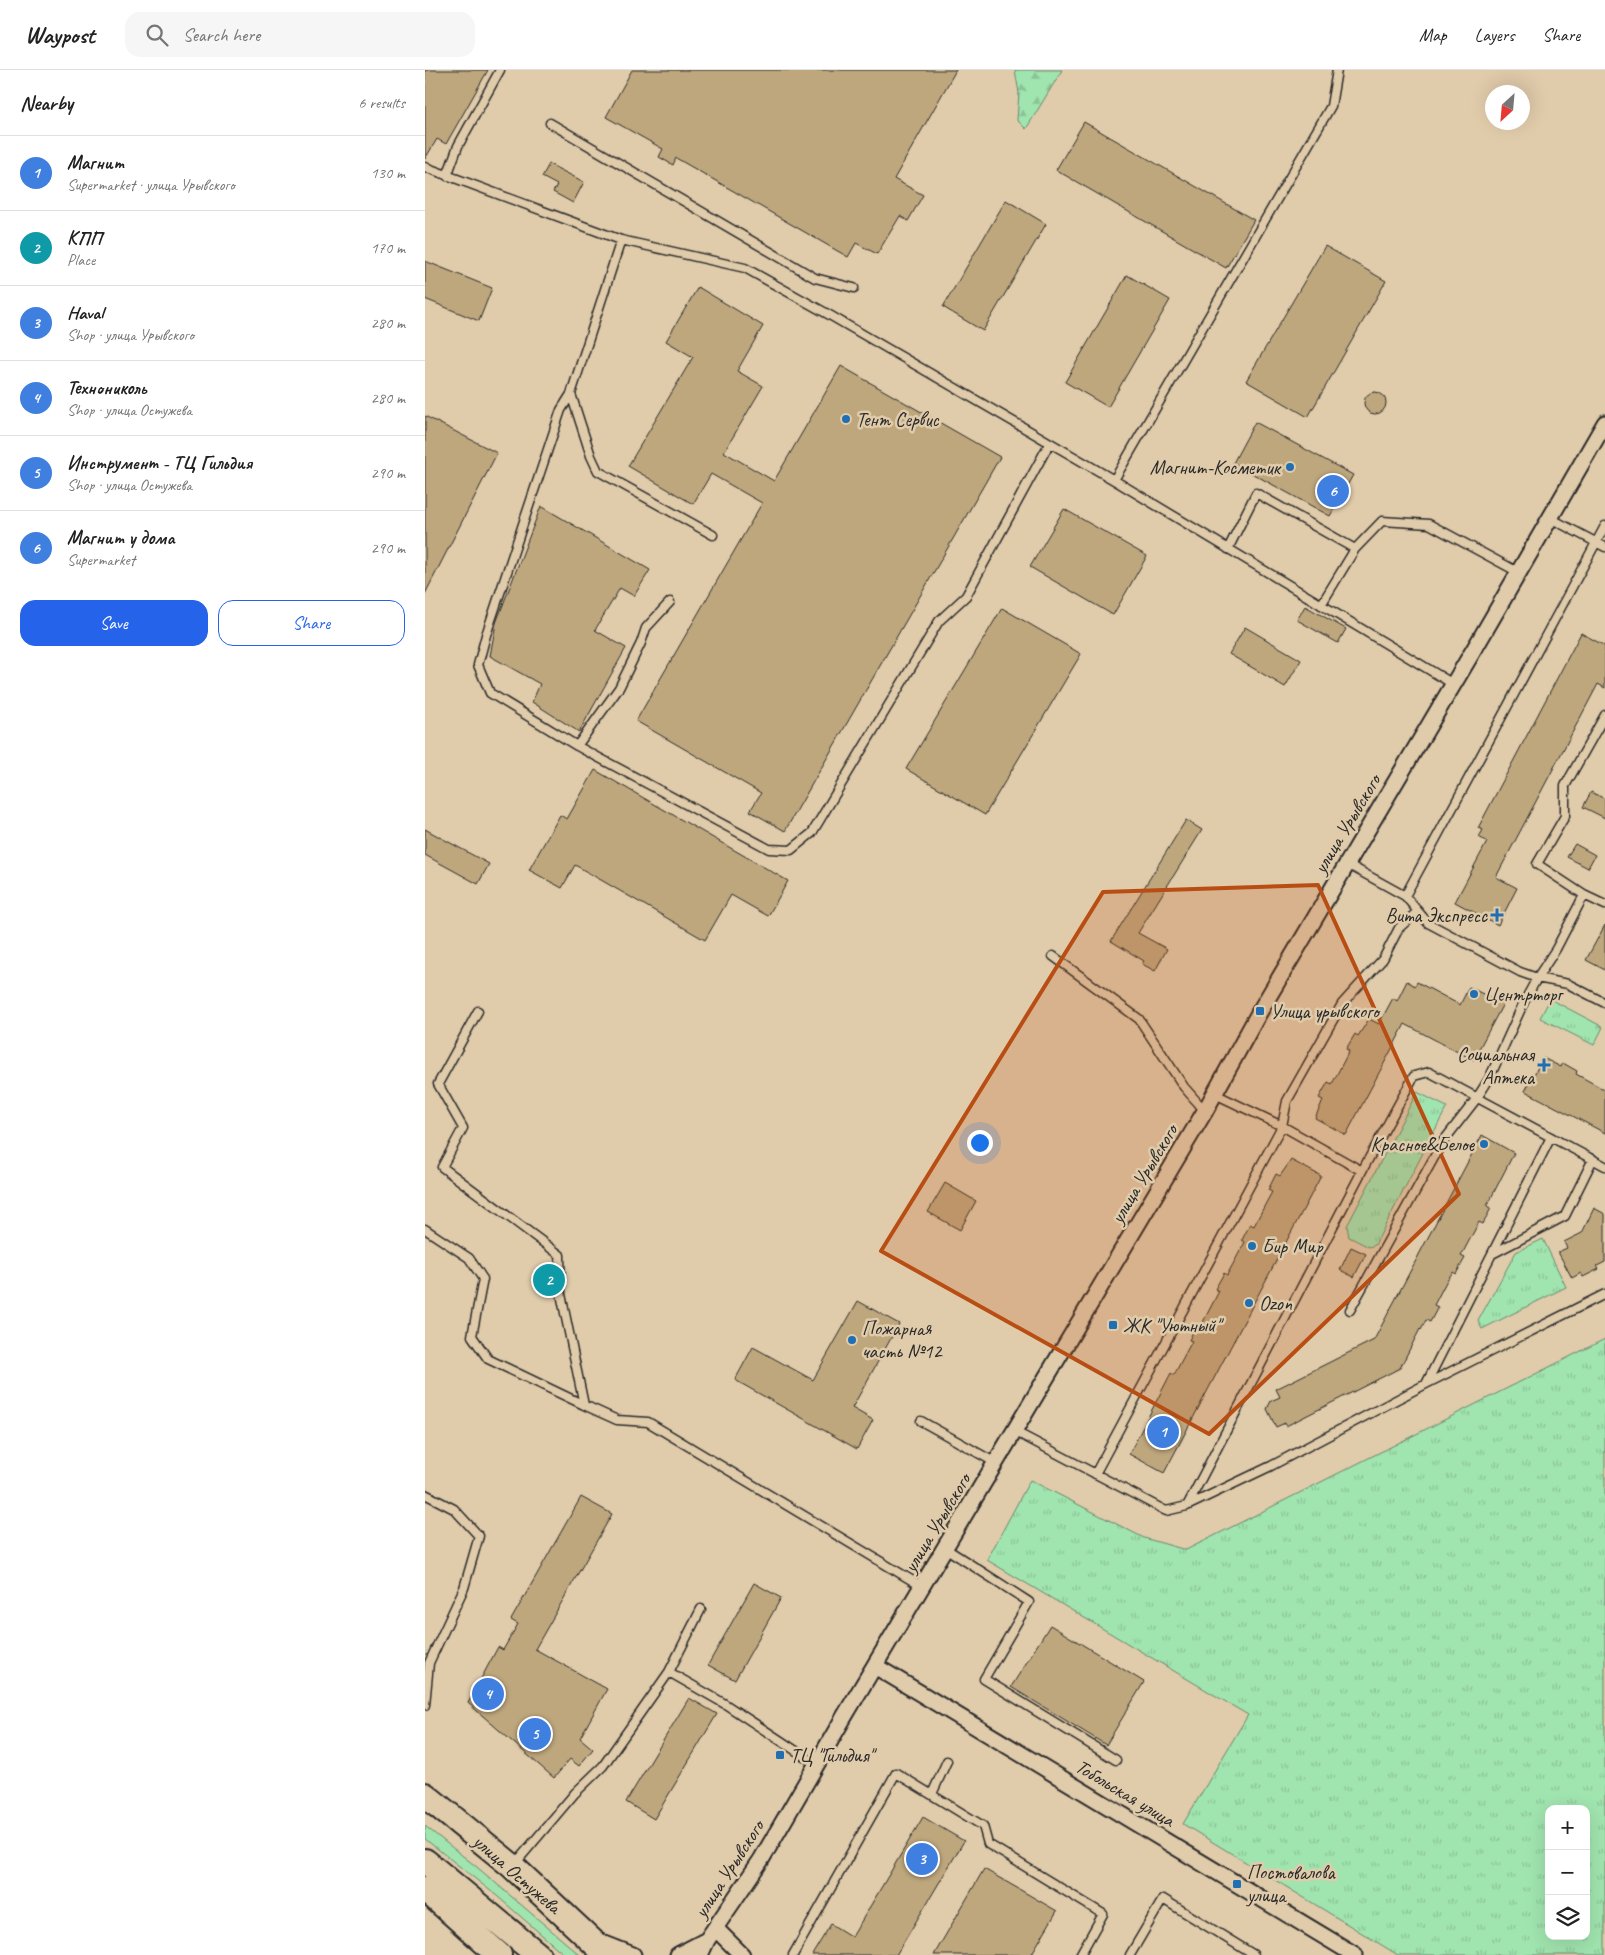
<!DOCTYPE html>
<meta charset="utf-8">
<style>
body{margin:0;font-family:Caveat,sans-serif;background:#f6f6f6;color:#222}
.controls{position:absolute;right:15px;bottom:15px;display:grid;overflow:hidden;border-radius:10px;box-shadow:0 5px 20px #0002}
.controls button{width:45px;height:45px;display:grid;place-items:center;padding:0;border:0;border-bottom:1px solid #e0e0e0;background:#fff;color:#222;font:25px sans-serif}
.compass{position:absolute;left:1060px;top:15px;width:45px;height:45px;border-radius:50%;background:#fff;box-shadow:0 5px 20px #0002;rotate:206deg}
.you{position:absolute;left:554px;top:1072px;width:18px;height:18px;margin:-12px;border:4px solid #fff;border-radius:50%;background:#1a73e8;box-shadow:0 0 0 8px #1a73e833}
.badge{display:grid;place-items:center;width:32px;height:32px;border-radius:50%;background:#2563eb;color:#fff;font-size:16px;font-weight:700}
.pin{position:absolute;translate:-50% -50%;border:2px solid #fff;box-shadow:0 1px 5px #0006}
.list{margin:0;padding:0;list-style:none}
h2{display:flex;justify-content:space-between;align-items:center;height:65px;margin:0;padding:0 20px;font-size:21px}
h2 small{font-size:16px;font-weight:400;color:#767676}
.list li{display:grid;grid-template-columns:32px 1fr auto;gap:15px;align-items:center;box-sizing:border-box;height:75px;padding:0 20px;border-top:1px solid #e0e0e0}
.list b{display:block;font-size:19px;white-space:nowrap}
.list p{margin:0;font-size:16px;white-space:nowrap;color:#767676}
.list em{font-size:16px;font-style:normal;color:#767676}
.actions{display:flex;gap:10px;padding:15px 20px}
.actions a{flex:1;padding:11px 0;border:1px solid #2563eb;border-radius:15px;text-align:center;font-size:18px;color:#2563eb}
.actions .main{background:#2563eb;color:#fff}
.icon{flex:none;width:28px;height:28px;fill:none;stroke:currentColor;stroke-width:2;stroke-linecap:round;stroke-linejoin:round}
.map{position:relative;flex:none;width:1180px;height:1885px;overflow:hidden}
header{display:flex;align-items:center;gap:30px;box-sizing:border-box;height:70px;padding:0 25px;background:#fff;border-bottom:1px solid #e0e0e0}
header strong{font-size:24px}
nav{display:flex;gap:28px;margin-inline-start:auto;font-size:18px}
.search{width:350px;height:45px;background:#f6f6f6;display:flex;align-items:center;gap:12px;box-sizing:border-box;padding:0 18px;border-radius:15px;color:#767676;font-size:19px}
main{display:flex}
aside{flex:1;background:#fff}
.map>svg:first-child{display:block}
.grass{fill:url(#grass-tufts);stroke:#66886d;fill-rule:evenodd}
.forest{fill:url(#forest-firs);stroke:#66886d}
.building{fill:#bea77d;stroke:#2b2b2b}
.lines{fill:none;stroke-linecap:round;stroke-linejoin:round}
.lane-casing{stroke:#2b2b2b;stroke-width:11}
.street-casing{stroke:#2b2b2b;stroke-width:19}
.primary-casing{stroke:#2b2b2b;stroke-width:28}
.lane{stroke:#e0cbaa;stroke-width:8}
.street{stroke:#e0cbaa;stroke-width:15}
.primary{stroke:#e0cbaa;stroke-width:24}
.marked{fill:#b94e14;fill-opacity:0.2;stroke:#b94e14;stroke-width:4;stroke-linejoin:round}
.poi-dot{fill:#1f6fb2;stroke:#e0cbaa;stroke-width:2}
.labels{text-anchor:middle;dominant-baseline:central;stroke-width:5;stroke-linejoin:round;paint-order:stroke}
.poi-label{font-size:20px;fill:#2b2b2b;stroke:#e0cbaa;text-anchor:start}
.street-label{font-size:20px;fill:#2b2b2b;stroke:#e0cbaa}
</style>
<header>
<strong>Waypost</strong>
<div class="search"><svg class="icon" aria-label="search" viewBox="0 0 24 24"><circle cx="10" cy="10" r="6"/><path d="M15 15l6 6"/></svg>Search here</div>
<nav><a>Map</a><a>Layers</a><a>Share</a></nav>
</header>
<main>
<aside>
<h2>Nearby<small>6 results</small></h2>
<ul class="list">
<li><span class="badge" style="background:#3f7fe0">1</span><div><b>Магнит</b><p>Supermarket · улица Урывского</p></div><em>130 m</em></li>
<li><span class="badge" style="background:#0f9aa8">2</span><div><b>КПП</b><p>Place</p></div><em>170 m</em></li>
<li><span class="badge" style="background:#3f7fe0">3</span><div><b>Haval</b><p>Shop · улица Урывского</p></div><em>280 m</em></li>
<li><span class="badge" style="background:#3f7fe0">4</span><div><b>Технониколь</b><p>Shop · улица Остужева</p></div><em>280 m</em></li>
<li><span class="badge" style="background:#3f7fe0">5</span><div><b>Инструмент - ТЦ Гильдия</b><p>Shop · улица Остужева</p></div><em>290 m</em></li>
<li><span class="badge" style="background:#3f7fe0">6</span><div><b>Магнит у дома</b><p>Supermarket</p></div><em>290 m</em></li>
</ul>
<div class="actions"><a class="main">Save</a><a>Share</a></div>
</aside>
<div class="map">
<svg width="1180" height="1885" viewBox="0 0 1180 1885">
<defs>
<pattern id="grass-tufts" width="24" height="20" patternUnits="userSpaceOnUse" patternTransform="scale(1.25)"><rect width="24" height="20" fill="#a0e4af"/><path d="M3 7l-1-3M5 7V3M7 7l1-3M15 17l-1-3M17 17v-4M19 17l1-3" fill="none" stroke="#8ac497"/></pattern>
<pattern id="forest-firs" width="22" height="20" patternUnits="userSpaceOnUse" patternTransform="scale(1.25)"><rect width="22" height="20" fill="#a0e4af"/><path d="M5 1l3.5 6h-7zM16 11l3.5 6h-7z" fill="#8ac497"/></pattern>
</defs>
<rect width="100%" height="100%" fill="#e0cbaa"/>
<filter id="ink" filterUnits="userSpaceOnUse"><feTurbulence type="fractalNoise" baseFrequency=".02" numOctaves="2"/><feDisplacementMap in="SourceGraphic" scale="10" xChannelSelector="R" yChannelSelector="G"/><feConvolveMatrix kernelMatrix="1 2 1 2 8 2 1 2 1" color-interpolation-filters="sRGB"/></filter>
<g filter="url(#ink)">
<path class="grass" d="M 1125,929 L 1178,957 L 1169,975 L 1115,948 Z
M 992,1022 L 1022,1037 L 950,1175 L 944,1177 L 924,1167 L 922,1156 Z
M 1118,1169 L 1141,1217 L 1057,1259 L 1053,1251 L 1091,1182 Z
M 1180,1269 L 1180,1885 L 973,1885 L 758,1754 L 823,1645 L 562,1490 L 605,1410 L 719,1468 L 761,1480 ZM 1124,1739 L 1161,1739 L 1161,1866 L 1124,1866 Z
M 0,1756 L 53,1798 L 155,1885 L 140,1885 L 72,1826 L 0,1769 Z"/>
<path class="forest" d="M 590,0 L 637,0 L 601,59 L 592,50 L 594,23 Z"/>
<path class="building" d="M 0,0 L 63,0 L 21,74 L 12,69 L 0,89 Z
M 207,0 L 531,0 L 469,109 L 498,125 L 483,151 L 475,146 L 452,184 L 431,173 L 423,187 L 251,88 L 248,95 L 234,87 L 238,79 L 181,47 Z
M 659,52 L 829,150 L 801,198 L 631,100 Z
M 124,94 L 159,112 L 148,133 L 128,122 L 132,115 L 117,107 Z
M 581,130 L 621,154 L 558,261 L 518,237 Z
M 900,176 L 961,211 L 883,347 L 821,311 Z
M 0,191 L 67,218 L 54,251 L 0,229 Z
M 702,205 L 745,230 L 683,337 L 640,312 Z
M 273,217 L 338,256 L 312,301 L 338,316 L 299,382 L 349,411 L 416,296 L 575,387 L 360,761 L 325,741 L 336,723 L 211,651 L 337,433 L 286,404 L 268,434 L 203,396 L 268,287 L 241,271 Z
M939 333a11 11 0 1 1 22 0a11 11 0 1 1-22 0Z
M 0,346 L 72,383 L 0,524 Z
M 830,352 L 928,405 L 905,446 L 808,393 Z
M 116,436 L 225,500 L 209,526 L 195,518 L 170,560 L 201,578 L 154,662 L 107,632 L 115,614 L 65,586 L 71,553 Z
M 639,439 L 722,486 L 688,545 L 605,497 Z
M 880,536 L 921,559 L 913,573 L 872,550 Z
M 577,538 L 656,584 L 560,745 L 481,699 Z
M 820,557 L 876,590 L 860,617 L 804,584 Z
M 1156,563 L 1180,576 L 1180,618 L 1173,614 L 1071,807 L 1092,818 L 1073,855 L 1030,832 L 1062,772 L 1054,767 L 1058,760 L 1053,758 Z
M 170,700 L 363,811 L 343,846 L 306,825 L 280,870 L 150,795 L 137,818 L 104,800 L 135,745 L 142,749 Z
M 1166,722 L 1180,729 L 1180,748 L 1158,737 Z
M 761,750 L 777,760 L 713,863 L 742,879 L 730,901 L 717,894 L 719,891 L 686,871 Z
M 0,759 L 64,794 L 53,814 L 0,785 Z
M 1150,774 L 1170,785 L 1163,798 L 1142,787 Z
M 1180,855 L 1180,900 L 1161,890 Z
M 982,911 L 990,916 L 992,912 L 1035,935 L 1044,917 L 1078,934 L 1048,990 L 980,954 L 921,1065 L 890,1048 L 898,1030 L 894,1028 L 903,1012 L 907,1014 L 924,981 L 921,979 L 930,964 L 933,966 L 944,949 L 954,954 L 968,928 L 972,931 Z
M 1118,988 L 1136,997 L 1138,993 L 1152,1001 L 1151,1004 L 1180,1020 L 1180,1063 L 1100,1021 Z
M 1057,1065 L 1089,1083 L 1067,1126 L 1062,1136 L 1066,1138 L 1058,1154 L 1054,1152 L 1036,1186 L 1040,1188 L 1031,1204 L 1028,1202 L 1022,1210 L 1009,1235 L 1013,1237 L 1005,1252 L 1001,1250 L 996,1260 L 995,1259 L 975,1298 L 861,1356 L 860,1353 L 851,1357 L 842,1339 L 846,1331 L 855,1327 L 851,1319 L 949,1270 Z
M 866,1090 L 896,1106 L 739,1403 L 704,1384 L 746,1303 L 749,1305 L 760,1284 L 767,1271 L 764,1270 L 772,1254 L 776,1256 L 794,1221 L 790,1219 L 799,1203 L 802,1205 L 820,1172 L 817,1170 L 825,1154 L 829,1156 L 842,1131 L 847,1122 L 843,1120 L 851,1104 L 855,1106 Z
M 520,1113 L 551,1131 L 535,1160 L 503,1142 Z
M 1169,1138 L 1180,1144 L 1180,1192 L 1172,1196 L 1174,1199 L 1158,1207 L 1156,1203 L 1147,1208 L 1133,1182 L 1142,1178 L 1139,1172 L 1157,1163 Z
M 926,1177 L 941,1184 L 929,1207 L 915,1200 Z
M 433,1231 L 474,1254 L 427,1338 L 448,1350 L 432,1379 L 310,1310 L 328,1277 L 388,1310 Z
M 156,1427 L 187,1444 L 110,1579 L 182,1619 L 155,1668 L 168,1679 L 154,1696 L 145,1689 L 129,1708 L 43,1633 L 73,1577 L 78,1580 L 93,1554 L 86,1550 Z
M 329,1513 L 356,1528 L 310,1610 L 283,1595 Z
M 625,1555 L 719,1612 L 681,1675 L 586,1617 Z
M 264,1628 L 292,1644 L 229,1749 L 201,1732 Z
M 498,1747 L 539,1771 L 471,1885 L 387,1885 L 406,1854 L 427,1867 Z
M 559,1799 L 632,1841 L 606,1885 L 509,1885 Z"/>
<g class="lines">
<g class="lane-casing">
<path id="lane" d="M 125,53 L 390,208 L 429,218
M 0,97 L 196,170 L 320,198 L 401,243 L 689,410 L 1028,614
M 22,106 L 33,76 L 75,0
M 196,170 L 146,324 L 136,340 L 61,565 L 53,595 L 65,623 L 152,676 L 344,779 L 366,780 L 387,763 L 514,551 L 541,526 L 624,374
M 146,324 L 166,386 L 173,401 L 288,465
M 689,410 L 906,36 L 912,0
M 1125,448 L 1180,477
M 803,479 L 831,423 L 930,479
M 896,535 L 930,479 L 957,451 L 1004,454 L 1093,502
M 152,676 L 194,618 L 216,573 L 221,558 L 245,532
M 922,794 L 980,826 L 1003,853 L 1095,902 L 1112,908 L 1143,914 L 1180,933
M 1159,825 L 1112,794 L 1140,746 L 1140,716 L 1180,645
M 980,826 L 1180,456
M 628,886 L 714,949 L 759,1017 L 780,1041
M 53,941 L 13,1014 L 38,1058 L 17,1097 L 135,1185 L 136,1224 L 159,1335 L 192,1350 L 223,1352 L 498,1517
M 790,1024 L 857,1056 L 937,1101
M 0,1159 L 44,1188 L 58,1209 L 47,1266 L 63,1289 L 159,1335
M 1067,1184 L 1140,1146 L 1168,1089
M 925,1240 L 1017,1073 L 1052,1028 L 1064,1009 L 1099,932 L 1112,908 L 1131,879 L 1159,825 L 1180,835
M 1001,1314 L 1126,1067
M 496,1351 L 571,1393
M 589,1361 L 741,1441 L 762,1436 L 846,1396 L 1001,1314 L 1180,1224
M 670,1404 L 857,1056 L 862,1031 L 917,934 L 958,889 L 974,858 L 992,842
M 0,1424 L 29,1439 L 54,1466 L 39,1518 L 4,1593 L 0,1635
M 762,1436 L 937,1101 L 989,1006 L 1004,1002 L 1180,1096
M 520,1478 L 604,1532 L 559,1609 L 691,1690
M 244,1602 L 300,1634 L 391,1694
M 507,1724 L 522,1691
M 89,1795 L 150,1723 L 178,1696 L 244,1602 L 276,1539
M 368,1885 L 471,1703 L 558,1756 L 563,1774 L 678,1844 L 655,1885
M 705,1885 L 738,1829 L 829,1885"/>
</g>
<g class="street-casing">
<path id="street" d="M 450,1596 L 930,1885
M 290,1858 L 317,1885
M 175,1872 L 208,1885
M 253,1885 L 282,1870
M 275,1885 L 282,1870 L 336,1790 L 419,1647 L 780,1041 L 835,941 L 1054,571 L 1180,353"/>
</g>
<g class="primary-casing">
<path id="primary" d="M 0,1725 L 87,1796 L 182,1885
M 0,1791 L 113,1885
M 0,1819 L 74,1885"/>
</g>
<use href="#lane" class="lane"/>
<use href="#street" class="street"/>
<use href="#primary" class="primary"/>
</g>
</g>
<path class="marked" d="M 893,815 L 1034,1124 L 784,1364 L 456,1181 L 678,822 Z"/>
<g class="poi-dot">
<circle cx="421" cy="349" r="5"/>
<circle cx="865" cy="397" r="5"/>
<path d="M1069.5 837.5h5v5h5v5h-5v5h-5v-5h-5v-5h5z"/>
<circle cx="1049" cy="924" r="5"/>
<rect x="830" y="936" width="10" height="10" rx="2.5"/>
<path d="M1116.5 987.5h5v5h5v5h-5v5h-5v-5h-5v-5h5z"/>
<circle cx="1059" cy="1074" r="5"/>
<circle cx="827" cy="1176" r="5"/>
<circle cx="824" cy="1233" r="5"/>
<rect x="683" y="1250" width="10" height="10" rx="2.5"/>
<circle cx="427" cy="1270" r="5"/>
<rect x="350" y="1680" width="10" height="10" rx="2.5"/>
<rect x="807" y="1809" width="10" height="10" rx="2.5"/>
</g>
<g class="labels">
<g class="poi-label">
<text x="431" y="349">Тент Сервис</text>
<text x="855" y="397" text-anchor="end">Магнит-Косметик</text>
<text x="1062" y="845" text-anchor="end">Вита Экспресс</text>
<text x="1059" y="924">Центрторг</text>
<text x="845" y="941">Улица урывского</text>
<text x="1109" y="984" text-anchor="end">Социальная<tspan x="1109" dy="23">Аптека</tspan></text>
<text x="1049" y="1074" text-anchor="end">Красное&amp;Белое</text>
<text x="837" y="1176">Бир Мир</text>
<text x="834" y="1233">Ozon</text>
<text x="698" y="1255">ЖК "Уютный"</text>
<text x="437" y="1258">Пожарная<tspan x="437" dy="23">часть №12</tspan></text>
<text x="365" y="1685">ТЦ "Гильдия"</text>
<text x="822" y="1802">Постовалова<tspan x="822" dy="23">улица</tspan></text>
</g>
<g class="street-label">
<text transform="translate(922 754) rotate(-59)">улица Урывского</text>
<text transform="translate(719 1104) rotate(-59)">улица Урывского</text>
<text transform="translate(512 1453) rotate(-59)">улица Урывского</text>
<text transform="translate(700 1723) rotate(31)">Тобольская улица</text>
<text transform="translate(304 1799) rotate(-57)">улица Урывского</text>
<text transform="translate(92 1804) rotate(41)">улица Остужева</text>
</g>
</g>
</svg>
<div class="controls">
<button>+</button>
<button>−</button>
<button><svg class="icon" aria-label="layers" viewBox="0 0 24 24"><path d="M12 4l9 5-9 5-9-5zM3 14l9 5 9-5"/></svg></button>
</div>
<svg class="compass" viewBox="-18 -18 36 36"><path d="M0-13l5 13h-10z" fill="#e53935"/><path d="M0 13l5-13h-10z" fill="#767676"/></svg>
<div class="you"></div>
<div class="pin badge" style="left:738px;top:1362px;background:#3f7fe0">1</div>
<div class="pin badge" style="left:124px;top:1210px;background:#0f9aa8">2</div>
<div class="pin badge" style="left:497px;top:1789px;background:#3f7fe0">3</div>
<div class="pin badge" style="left:63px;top:1624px;background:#3f7fe0">4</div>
<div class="pin badge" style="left:110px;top:1664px;background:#3f7fe0">5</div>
<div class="pin badge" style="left:908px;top:421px;background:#3f7fe0">6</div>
</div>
</main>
